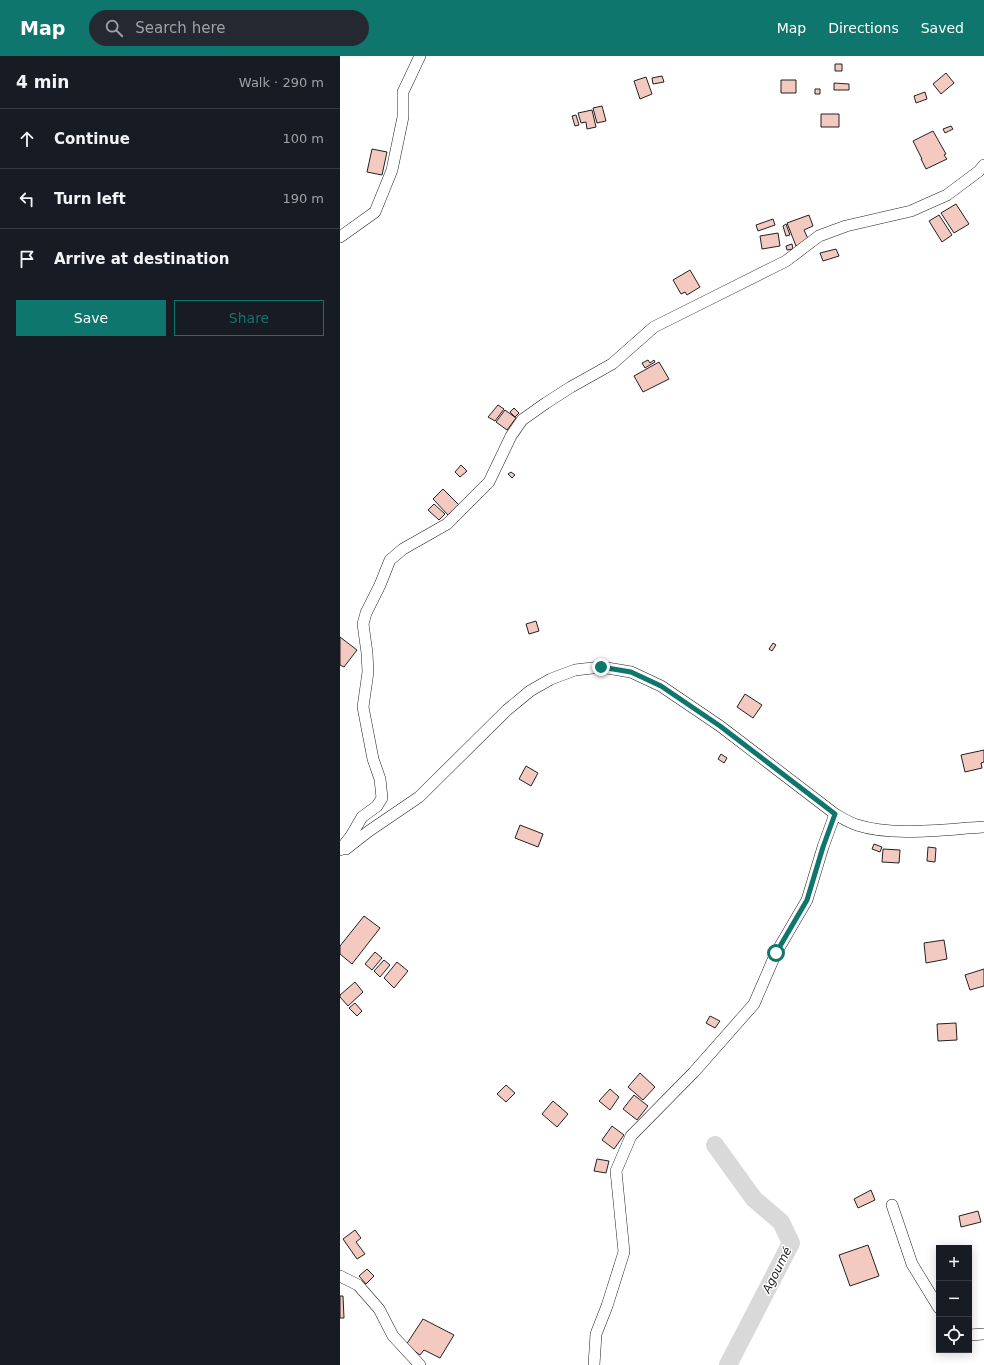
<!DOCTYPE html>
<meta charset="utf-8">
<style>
body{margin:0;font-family:"DejaVu Sans",sans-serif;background:#242831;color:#f1f3f6}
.controls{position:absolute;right:12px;bottom:12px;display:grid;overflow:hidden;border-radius:0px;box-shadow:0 2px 10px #0003}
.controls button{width:36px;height:36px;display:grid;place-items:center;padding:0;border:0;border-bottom:1px solid #363941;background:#171b24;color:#f1f3f6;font:20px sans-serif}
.stop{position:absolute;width:12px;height:12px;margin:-9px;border:3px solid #0f766e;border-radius:50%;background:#fff}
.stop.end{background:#0f766e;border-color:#fff;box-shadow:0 1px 4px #0008}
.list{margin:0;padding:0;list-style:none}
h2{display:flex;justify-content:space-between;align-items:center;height:52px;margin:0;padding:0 16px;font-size:17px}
h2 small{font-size:13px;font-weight:400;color:#9ea1a6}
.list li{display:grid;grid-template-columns:26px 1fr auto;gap:12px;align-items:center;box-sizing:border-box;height:60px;padding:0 16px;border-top:1px solid #363941}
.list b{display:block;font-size:15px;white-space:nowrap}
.list em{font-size:13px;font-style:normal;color:#9ea1a6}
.actions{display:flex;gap:8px;padding:12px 16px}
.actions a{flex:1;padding:9px 0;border:1px solid #0f766e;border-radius:0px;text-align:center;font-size:14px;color:#0f766e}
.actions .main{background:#0f766e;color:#fff}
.icon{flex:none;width:22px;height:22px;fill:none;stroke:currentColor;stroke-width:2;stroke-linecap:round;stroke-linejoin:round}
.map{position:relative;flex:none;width:644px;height:1309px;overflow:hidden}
header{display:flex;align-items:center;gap:24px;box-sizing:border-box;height:56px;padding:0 20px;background:#0f766e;color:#fff}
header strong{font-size:19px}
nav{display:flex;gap:22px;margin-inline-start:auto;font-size:14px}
.search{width:280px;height:36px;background:#242831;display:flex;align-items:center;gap:10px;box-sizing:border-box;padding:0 14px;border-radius:22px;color:#9ea1a6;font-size:15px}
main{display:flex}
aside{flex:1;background:#171b24}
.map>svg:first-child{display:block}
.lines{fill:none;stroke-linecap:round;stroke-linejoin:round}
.river{stroke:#d9d9d9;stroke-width:18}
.building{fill:#f3c9c0;stroke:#222}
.minor-casing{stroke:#222;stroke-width:12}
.minor{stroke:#fff;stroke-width:11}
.route{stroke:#0f766e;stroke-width:5}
.labels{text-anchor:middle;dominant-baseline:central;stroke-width:3;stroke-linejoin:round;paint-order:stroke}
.water-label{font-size:12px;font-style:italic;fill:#222;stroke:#fff}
</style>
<header>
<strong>Map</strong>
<div class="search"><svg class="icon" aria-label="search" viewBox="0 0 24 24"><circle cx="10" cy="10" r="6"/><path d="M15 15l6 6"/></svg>Search here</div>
<nav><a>Map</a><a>Directions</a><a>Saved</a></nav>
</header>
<main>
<aside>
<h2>4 min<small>Walk · 290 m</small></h2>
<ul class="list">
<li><svg class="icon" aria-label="ahead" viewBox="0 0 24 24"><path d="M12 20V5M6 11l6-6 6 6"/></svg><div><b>Continue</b></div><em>100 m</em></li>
<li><svg class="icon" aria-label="left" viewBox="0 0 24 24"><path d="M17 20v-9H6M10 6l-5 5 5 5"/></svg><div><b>Turn left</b></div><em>190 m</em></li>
<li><svg class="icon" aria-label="arrive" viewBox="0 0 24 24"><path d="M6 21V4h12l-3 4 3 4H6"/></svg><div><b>Arrive at destination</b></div></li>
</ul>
<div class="actions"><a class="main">Save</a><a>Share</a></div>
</aside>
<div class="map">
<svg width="644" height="1309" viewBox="0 0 644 1309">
<rect width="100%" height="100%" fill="#fff"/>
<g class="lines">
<path class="river" d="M 375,1089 L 414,1143 L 441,1166 L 451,1187 L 388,1309"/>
</g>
<path class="building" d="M 495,8 L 502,8 L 502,15 L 495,15 Z
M 606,17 L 614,27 L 601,38 L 593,28 Z
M 322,20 L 324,26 L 313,28 L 312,22 Z
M 306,21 L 312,38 L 300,43 L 294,25 Z
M 441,24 L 456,24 L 456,37 L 441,37 Z
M 494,27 L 509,28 L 509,34 L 494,34 Z
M 475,33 L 480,33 L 480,38 L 475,38 Z
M 585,36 L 587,43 L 576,47 L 574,40 Z
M 262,50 L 266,65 L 257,67 L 253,52 Z
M 252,54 L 256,71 L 247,73 L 246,66 L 241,67 L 238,57 Z
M 481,58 L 499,58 L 499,71 L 481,71 Z
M 236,59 L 239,69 L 235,70 L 232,60 Z
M 611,70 L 613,73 L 605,77 L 603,73 Z
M 593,75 L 606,98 L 604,99 L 607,103 L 586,113 L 581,103 L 582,103 L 573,85 Z
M 32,93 L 47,96 L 42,119 L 27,116 Z
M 616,148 L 629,168 L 614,177 L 601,157 Z
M 469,159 L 473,170 L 464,174 L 469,185 L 456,190 L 447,167 Z
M 599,159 L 612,179 L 602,186 L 589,165 Z
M 433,163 L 435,169 L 418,175 L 416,169 Z
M 446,168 L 450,179 L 446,180 L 443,170 Z
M 438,177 L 440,190 L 422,193 L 420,180 Z
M 452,188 L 453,193 L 447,194 L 446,190 Z
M 496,193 L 499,200 L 483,205 L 480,197 Z
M 350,214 L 360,231 L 347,239 L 345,236 L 341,238 L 333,224 Z
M 308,304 L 310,307 L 314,304 L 315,306 L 305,312 L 302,307 Z
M 319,306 L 329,323 L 303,336 L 294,320 Z
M 158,349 L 164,353 L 155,365 L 148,361 Z
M 174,352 L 179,357 L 175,361 L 170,356 Z
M 165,354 L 176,362 L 167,374 L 156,366 Z
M 121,409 L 127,415 L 120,421 L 115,416 Z
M 171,416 L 175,419 L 172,422 L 168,418 Z
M 103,433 L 119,449 L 108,459 L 93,443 Z
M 94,448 L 105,458 L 99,464 L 88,454 Z
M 196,565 L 199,575 L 189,578 L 186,568 Z
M 0,581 L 17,594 L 4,611 L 0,609 Z
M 433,587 L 436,589 L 432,595 L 429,593 Z
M 405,638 L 422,649 L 413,662 L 397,651 Z
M 644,694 L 644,706 L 641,707 L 642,712 L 625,716 L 621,699 Z
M 381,698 L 387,702 L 384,707 L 378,703 Z
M 186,710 L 198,717 L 191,730 L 179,723 Z
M 180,769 L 203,778 L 198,791 L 175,782 Z
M 534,788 L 542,791 L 540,796 L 532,793 Z
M 588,791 L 596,792 L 595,806 L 587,805 Z
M 543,793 L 560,794 L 559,807 L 542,806 Z
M 24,860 L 40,872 L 12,908 L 0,898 L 0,890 Z
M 604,884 L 607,903 L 586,907 L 584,887 Z
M 35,896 L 42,902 L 32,914 L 25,908 Z
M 44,904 L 50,909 L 40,921 L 34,915 Z
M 57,906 L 68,915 L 54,932 L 44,922 Z
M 644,913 L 644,930 L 630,934 L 625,919 Z
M 15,926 L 23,936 L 8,950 L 0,941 L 0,939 Z
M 15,947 L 22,955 L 17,960 L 9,952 Z
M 370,960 L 380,965 L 375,972 L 366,967 Z
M 616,967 L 617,984 L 598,985 L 597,968 Z
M 300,1017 L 315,1031 L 303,1044 L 288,1031 Z
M 166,1029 L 175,1037 L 166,1046 L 157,1038 Z
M 270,1033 L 279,1041 L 270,1054 L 259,1045 Z
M 294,1039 L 308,1050 L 297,1064 L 283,1053 Z
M 213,1045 L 228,1058 L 217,1071 L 202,1058 Z
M 272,1070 L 284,1079 L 274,1093 L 262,1084 Z
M 257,1103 L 269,1105 L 266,1117 L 254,1115 Z
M 531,1134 L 535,1144 L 518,1152 L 514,1143 Z
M 638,1155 L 641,1166 L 621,1171 L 619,1160 Z
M 15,1174 L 21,1182 L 16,1186 L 25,1198 L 17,1203 L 3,1183 Z
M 528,1189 L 539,1220 L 510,1230 L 499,1199 Z
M 27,1213 L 34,1220 L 26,1228 L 19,1220 Z
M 0,1240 L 3,1240 L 4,1262 L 0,1262 Z
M 83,1263 L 114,1279 L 100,1302 L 84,1294 L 80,1299 L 66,1289 Z"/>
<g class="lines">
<g class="minor-casing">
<path id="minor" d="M 0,181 L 35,156 L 52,114 L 63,61 L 63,36 L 80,0
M 6,793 L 29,775 L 79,741 L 167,654 L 190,635 L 211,623 L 235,614 L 261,611 L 291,616 L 321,630 L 380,670 L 495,758 C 502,762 510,767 517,769 C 553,781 607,773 644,771
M 0,794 L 11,780 L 22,761 L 37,750 L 42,742 L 40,723 L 33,703 L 23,651 L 28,616 L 27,597 L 23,568 L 26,557 L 40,529 L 50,504 L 63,493 L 107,468 L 149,426 L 171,380 L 182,364 L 206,347 L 231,331 L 272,308 L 314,271 L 446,205 L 479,180 L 506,170 L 571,155 L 607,139 L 639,115 L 644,109
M 552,1149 L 572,1208 L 599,1252
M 0,1220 L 18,1229 L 39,1253 L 53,1280 L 80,1309
M 629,1279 L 644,1278
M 254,1309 L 256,1278 L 267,1250 L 284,1196 L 276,1115 L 291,1080 L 354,1016 L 414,948 L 436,897 L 467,844 L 483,791 L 495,758"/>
</g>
<use href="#minor" class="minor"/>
</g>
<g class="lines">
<path class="route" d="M 261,611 L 291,616 L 321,630 L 380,670 L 495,758 L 483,791 L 467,844 L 436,897"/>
</g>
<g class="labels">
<g class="water-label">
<text transform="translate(437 1214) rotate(-63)">Agoumé</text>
</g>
</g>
</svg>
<div class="controls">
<button>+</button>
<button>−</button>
<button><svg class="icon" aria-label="locate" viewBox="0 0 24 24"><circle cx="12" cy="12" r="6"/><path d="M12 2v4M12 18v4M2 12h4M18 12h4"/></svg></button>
</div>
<div class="stop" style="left:436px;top:897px"></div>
<div class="stop end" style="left:261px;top:611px"></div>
</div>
</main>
